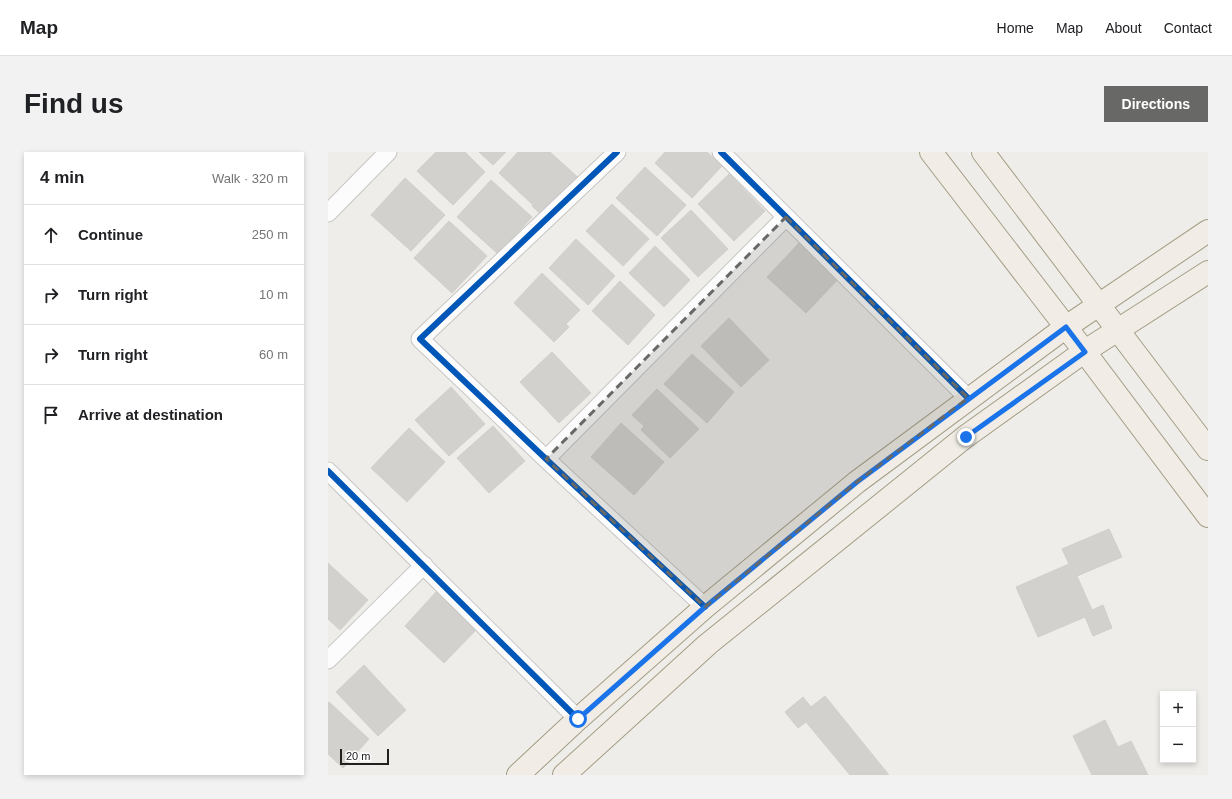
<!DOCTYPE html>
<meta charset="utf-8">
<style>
body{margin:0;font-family:Helvetica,sans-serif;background:#f2f2f2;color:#202124}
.controls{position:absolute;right:12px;bottom:12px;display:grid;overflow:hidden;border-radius:0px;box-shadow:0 2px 6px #0003}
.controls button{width:36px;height:36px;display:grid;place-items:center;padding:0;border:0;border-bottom:1px solid #e0e0e0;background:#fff;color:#202124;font:20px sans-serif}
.scale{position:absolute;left:12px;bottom:10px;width:49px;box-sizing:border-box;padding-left:4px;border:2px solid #202020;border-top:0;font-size:11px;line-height:14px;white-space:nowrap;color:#202020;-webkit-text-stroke:3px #fff;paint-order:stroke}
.stop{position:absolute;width:12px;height:12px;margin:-9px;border:3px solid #1a73e8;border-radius:50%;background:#fff}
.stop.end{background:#1a73e8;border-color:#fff;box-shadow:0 1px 4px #0008}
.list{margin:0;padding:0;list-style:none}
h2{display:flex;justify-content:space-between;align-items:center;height:52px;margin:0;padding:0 16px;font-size:17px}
h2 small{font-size:13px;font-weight:400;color:#757577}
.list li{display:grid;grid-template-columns:26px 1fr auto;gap:12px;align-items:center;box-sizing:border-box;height:60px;padding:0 16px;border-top:1px solid #e0e0e0}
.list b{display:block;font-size:15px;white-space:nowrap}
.list em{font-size:13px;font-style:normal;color:#757577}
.icon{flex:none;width:22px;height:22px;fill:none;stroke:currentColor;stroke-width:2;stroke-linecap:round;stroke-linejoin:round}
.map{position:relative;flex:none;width:880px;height:623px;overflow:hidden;border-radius:0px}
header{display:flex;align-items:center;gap:24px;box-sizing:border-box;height:56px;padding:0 20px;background:#fff;border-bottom:1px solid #e0e0e0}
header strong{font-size:19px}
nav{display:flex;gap:22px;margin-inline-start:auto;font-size:14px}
.intro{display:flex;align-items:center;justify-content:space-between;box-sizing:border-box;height:96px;padding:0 24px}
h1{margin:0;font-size:28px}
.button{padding:10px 18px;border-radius:0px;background:#686866;color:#fff;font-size:14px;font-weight:700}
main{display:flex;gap:24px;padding:0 24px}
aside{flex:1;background:#fff;border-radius:0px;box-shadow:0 2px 6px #0003}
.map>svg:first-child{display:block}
.building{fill:#d2d1ce;stroke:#d1cfca}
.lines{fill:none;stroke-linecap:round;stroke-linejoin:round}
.street-casing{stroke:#c7c6c5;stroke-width:19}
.primary-casing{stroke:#a49d85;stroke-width:24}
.street{stroke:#fcfcfc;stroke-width:17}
.primary{stroke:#f1ede6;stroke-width:22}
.cycleway-casing{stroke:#fff;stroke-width:8}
.cycleway{stroke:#0057b8;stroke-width:6}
.route{stroke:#1a73e8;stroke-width:5}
.marked{fill:#686866;fill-opacity:0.2;stroke:#686866;stroke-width:3;stroke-dasharray:8 5;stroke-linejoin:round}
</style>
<header>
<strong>Map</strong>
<nav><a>Home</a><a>Map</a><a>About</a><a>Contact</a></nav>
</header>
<div class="intro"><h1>Find us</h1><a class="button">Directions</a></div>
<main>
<aside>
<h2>4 min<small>Walk · 320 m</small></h2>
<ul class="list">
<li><svg class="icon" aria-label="ahead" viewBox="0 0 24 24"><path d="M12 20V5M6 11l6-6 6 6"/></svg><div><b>Continue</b></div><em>250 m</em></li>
<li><svg class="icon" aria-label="right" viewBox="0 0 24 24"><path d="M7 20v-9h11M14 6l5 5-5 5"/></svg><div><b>Turn right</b></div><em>10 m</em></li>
<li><svg class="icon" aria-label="right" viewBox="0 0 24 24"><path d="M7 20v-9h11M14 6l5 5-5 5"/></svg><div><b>Turn right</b></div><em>60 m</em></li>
<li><svg class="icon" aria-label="arrive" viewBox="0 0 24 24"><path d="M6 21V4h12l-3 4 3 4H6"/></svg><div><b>Arrive at destination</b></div></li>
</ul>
</aside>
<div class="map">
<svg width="880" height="623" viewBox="0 0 880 623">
<rect width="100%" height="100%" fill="#eeede9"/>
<path class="building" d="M 108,0 L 137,0 L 157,20 L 125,53 L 89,19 Z
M 151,0 L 178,0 L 165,13 Z
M 190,0 L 222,0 L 254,29 L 218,67 L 204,54 L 205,53 L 171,21 Z
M 337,0 L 379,0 L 394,14 L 364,46 L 327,11 Z
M 317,15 L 358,53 L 329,84 L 288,46 Z
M 401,22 L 437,59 L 406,89 L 370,52 Z
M 77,26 L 117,63 L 83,99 L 43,63 Z
M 163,28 L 204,65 L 170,102 L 129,65 Z
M 284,52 L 321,87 L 295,114 L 258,79 Z
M 363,58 L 400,97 L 370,125 L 333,86 Z
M 121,69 L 159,104 L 124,141 L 86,106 Z
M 248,87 L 287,124 L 260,153 L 221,116 Z
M 471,91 L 499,117 L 514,123 L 478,161 L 439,125 Z
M 327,94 L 362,128 L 336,155 L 301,121 Z
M 214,121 L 252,158 L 238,172 L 241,175 L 226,190 L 186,151 Z
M 292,129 L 327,163 L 300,193 L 264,159 Z
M 401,166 L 441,208 L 413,235 L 373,194 Z
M 224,200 L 263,241 L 231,271 L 192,230 Z
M 364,202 L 406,240 L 379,271 L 336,232 Z
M 123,235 L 157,272 L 121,304 L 87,268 Z
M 329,237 L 371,277 L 342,306 L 313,278 L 316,274 L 304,263 Z
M 293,271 L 336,310 L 306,343 L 263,305 Z
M 165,274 L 197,309 L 161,341 L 129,306 Z
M 81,276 L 117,310 L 79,350 L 43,316 Z
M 781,377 L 794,405 L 749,424 L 764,458 L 775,453 L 784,476 L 765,484 L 757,465 L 710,485 L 688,435 L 741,412 L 734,397 Z
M 0,411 L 40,448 L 12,478 L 0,467 Z
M 108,440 L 148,478 L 116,511 L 77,474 Z
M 36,513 L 78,558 L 50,584 L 8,540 Z
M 497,544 L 561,623 L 522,623 L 478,570 L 470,576 L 457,560 L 475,545 L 483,555 Z
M 1,550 L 41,587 L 15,616 L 0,602 L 0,551 Z
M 777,568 L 790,595 L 803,589 L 820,623 L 764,623 L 745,584 Z"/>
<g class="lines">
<g class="street-casing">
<path id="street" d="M 289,0 L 92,187 L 218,307 L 377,455
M 393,0 L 640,246
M 0,61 L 60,0
M 218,307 L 458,65
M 0,319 L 250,567
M 0,508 L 96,413"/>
</g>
<g class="primary-casing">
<path id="primary" d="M 603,0 L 738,175 L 880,364
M 655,0 L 880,297
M 190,623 L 250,567 L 377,455 L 529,330 L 738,175 L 880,79
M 236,623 L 380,492 L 637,285 L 757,199 L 880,120"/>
</g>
<use href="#street" class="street"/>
<use href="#primary" class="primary"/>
<g class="cycleway-casing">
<path id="cycleway" d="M 289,0 L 92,187 L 218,307 L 377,455
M 393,0 L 640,246
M 0,319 L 250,567"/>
</g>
<use href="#cycleway" class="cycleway"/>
</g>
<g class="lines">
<path class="route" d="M 250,567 L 377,455 L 529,330 L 738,175 L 757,200 L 638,285"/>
</g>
<path class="marked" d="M 458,65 L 640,246 L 529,330 L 377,455 L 218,307 Z"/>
</svg>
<div class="controls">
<button>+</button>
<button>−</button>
</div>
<div class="scale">20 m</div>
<div class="stop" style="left:250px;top:567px"></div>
<div class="stop end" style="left:638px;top:285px"></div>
</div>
</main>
